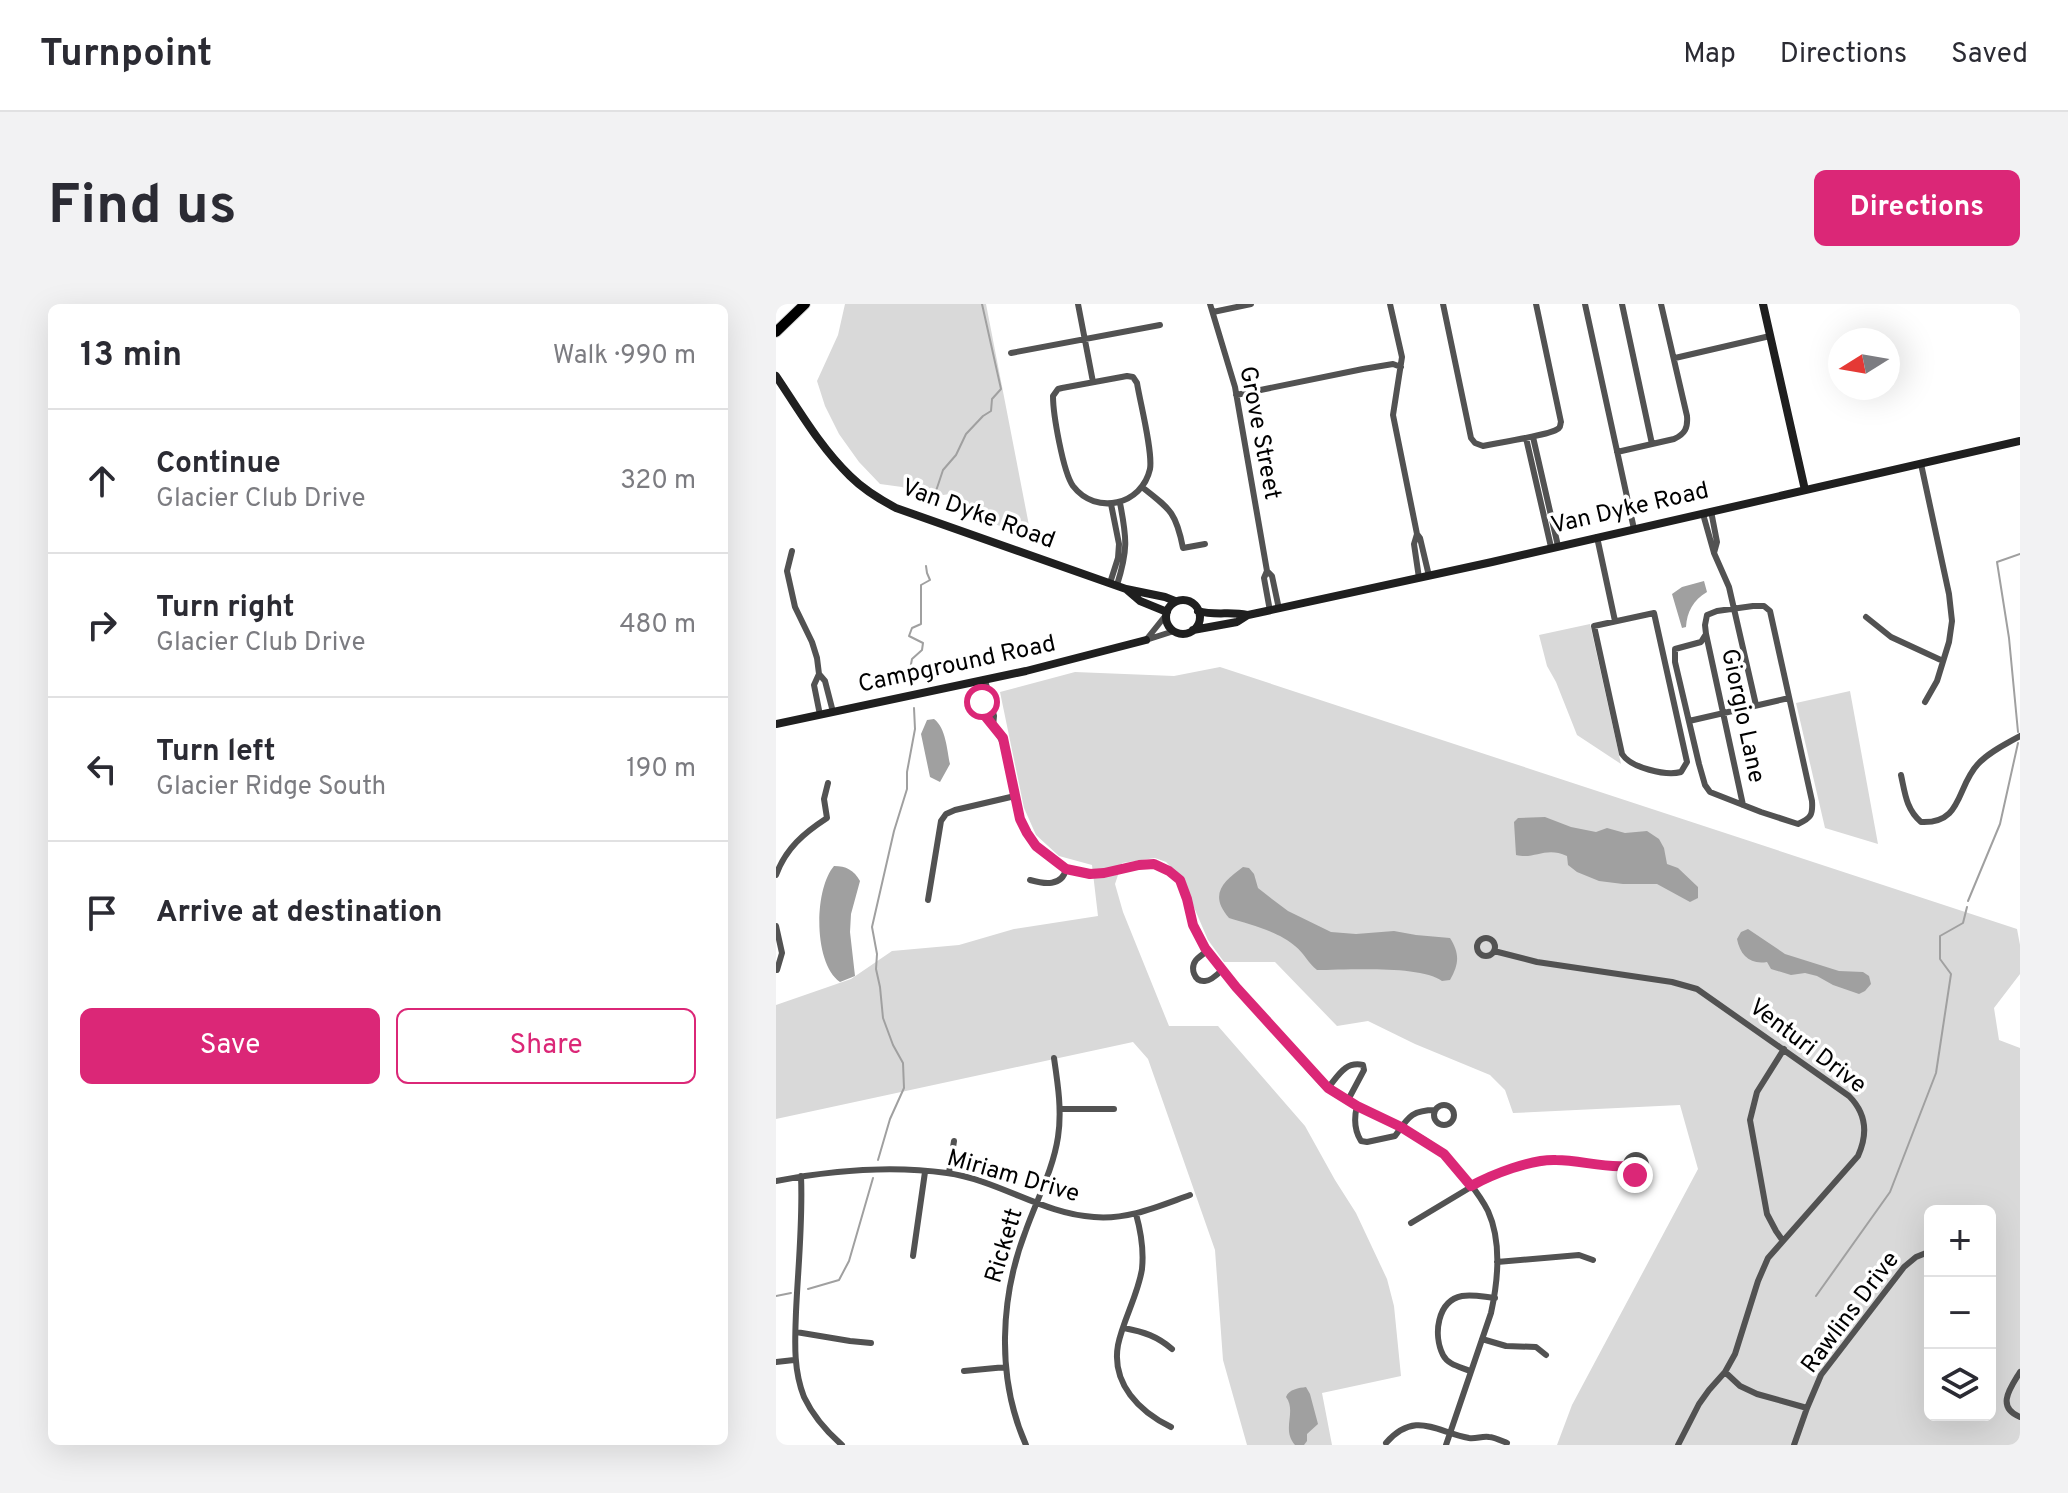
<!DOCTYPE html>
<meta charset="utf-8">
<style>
body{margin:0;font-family:Overpass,sans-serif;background:#f2f2f3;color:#2b2b33}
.controls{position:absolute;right:24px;bottom:24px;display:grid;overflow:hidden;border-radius:12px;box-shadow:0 8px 32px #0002}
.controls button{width:72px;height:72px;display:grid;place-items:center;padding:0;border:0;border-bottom:2px solid #e1e1e2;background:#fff;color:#2b2b33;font:40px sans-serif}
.compass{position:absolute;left:1052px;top:24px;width:72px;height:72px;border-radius:50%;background:#fff;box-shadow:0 8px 32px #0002;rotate:259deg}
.stop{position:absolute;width:24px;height:24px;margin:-18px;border:6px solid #db2777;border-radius:50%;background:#fff}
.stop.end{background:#db2777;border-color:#fff;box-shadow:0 2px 8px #0008}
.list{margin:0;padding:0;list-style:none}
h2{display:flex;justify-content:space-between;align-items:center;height:104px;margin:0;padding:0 32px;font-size:34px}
h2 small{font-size:26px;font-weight:400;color:#7c7c81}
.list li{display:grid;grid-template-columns:52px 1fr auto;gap:24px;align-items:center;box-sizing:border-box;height:144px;padding:0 32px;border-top:2px solid #e1e1e2}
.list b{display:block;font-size:30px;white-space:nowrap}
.list p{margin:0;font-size:26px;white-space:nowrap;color:#7c7c81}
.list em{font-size:26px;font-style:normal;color:#7c7c81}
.actions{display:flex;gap:16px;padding:24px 32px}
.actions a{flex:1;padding:18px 0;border:2px solid #db2777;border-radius:12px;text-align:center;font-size:28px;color:#db2777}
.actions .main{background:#db2777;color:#fff}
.icon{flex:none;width:44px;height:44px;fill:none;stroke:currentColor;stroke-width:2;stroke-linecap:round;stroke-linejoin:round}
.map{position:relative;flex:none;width:1244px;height:1141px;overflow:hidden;border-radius:12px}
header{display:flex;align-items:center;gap:48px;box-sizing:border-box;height:112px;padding:0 40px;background:#fff;border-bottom:2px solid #e1e1e2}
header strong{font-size:38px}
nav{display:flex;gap:44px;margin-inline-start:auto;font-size:28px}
.intro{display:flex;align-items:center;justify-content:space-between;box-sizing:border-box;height:192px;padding:0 48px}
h1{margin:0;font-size:56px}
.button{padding:20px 36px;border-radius:12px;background:#db2777;color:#fff;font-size:28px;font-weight:700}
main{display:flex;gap:48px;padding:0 48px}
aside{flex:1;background:#fff;border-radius:12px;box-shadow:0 8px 32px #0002}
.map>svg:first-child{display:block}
.green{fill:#d9d9d9;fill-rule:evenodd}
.water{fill:#a0a0a0}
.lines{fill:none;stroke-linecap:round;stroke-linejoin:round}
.stream{stroke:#a0a0a0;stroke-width:2}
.highway-casing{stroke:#dbdbdb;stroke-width:12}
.street{stroke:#525252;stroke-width:6}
.secondary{stroke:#1f1f1f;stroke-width:8}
.highway{stroke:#000;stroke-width:10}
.route{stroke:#db2777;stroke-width:10}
.labels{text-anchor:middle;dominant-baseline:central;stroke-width:7;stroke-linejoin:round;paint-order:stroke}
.street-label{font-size:24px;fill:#000;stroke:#fff}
</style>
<header>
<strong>Turnpoint</strong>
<nav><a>Map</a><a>Directions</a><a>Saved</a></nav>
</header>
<div class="intro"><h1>Find us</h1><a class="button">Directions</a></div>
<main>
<aside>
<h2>13 min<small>Walk · 990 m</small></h2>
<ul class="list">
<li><svg class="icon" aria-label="ahead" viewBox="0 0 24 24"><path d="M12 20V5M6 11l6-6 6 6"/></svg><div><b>Continue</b><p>Glacier Club Drive</p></div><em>320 m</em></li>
<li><svg class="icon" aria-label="right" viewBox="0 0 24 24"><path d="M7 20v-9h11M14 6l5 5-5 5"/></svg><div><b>Turn right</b><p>Glacier Club Drive</p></div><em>480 m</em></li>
<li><svg class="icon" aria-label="left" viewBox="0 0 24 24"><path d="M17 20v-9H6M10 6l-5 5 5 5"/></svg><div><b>Turn left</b><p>Glacier Ridge South</p></div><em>190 m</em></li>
<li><svg class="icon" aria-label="arrive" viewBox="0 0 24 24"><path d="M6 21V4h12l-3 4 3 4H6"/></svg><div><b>Arrive at destination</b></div></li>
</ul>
<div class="actions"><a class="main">Save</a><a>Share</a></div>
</aside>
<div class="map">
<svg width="1244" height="1141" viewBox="0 0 1244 1141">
<rect width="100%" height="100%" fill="#fff"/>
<path class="green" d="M 69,0 L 210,0 L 256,237 L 202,212 L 180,189 L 148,194 L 126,183 L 104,180 L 83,158 L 63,130 L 49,102 L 41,77 L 62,31 Z
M 814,320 L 845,460 L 801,431 L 780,378 L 771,362 L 763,331 Z
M 444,363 L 1241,625 L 1244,641 L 1244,670 L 1218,704 L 1223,736 L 1244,744 L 1244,1141 L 781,1141 L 796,1101 L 922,865 L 904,801 L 737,809 L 729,786 L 714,771 L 639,740 L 592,717 L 561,722 L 499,658 L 448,658 L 432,636 L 405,573 L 390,558 L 379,554 L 346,559 L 339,580 L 347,608 L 393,722 L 442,722 L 529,822 L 559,876 L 580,909 L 611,975 L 618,1002 L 625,1072 L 546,1089 L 556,1141 L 471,1141 L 447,1056 L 439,946 L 372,755 L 357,738 L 0,815 L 0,701 L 75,675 L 116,647 L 183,641 L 238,625 L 322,612 L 316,561 L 283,552 L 260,531 L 248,504 L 224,388 L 299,368 L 398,372 ZM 1154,907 L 1214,907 L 1214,1111 L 1154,1111 Z
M 1074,387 L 1102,540 L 1049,524 L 1020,399 Z"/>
<path class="water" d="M 928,277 L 931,288 C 917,296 911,308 910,323 L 906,324 L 896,290 L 906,283 Z
M 158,415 C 170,424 171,446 174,460 L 164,478 L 154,473 L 145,430 L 151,416 Z
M 769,513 L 795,523 L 820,528 L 831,524 L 849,529 L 871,527 L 883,535 L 888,544 L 891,560 L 902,564 L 922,583 L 922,594 L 914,598 L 881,580 L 847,580 L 823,577 L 801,568 L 792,561 L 791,552 C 769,542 759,556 740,551 L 738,518 L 742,514 Z
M 58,562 C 70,562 78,566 84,577 L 75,610 L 74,628 L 79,672 L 64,678 C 37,659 38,585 58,562 Z
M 467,563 L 473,564 L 478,570 L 482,584 L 496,595 L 512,607 L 555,628 L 580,630 L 618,627 L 640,631 L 674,634 C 684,650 683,660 674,676 L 666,677 C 645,661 570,666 541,666 C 532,659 528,649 519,642 C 504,628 473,620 453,614 C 432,590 448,577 467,563 Z
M 972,625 L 1009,650 L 1063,667 L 1087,668 L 1093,672 L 1095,680 L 1089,687 L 1083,690 L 1057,681 L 1041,672 L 1029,669 L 1015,671 L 995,665 L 991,658 C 974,661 964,651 961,635 L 965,628 Z
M 530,1083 L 534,1090 L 542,1120 L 531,1130 L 531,1137 L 528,1141 L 519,1141 C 505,1125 521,1108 510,1093 C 513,1085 523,1084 530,1083 Z"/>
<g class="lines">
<path class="stream" d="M 160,199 L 158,193 L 167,166 L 180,151 L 190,130 L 207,112 L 215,107 L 216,95 L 225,85 L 206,0
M 132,376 L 136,355 L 146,346 L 147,339 L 133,332 L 136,324 L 145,320 L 145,281 L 154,276 L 151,269 L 150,262
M 1242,428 L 1233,334 L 1221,258 L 1244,250
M 1192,597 L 1224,520 L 1242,439
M 102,856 L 114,815 L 128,784 L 127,759 L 117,741 L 107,714 L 104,683 L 100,665 L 101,650 L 96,623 L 118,527 L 131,485 L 131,468 L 139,425 L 138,404
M 32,985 L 63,976 L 73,957 L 97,874
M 0,992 L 15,989
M 1040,992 L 1114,888 L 1160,769 L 1175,670 L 1164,655 L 1164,632 L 1187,619 L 1191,603"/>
<g class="highway-casing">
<path id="highway" d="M 0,28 L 29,0"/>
</g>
<path class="street" d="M 302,0 L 317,78
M 434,0 L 459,83 L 491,267 L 496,272 L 503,305
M 614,0 L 626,53 L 617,111 L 641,230 L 644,234 L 653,272
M 667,0 L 695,134 L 699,139 L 707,142 C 719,139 777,131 783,124 C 785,122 784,120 785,118 L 760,0
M 809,0 L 858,225
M 846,0 L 876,140
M 437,8 L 475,0
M 235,49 L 384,21
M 899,54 L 994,32
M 351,72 L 357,73 L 361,79 C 364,98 377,148 374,165 C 366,201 320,212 297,182 C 287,168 277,110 277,92 L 282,85 L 286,84 Z
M 460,91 L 587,65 L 617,60 L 625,63
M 757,133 L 782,242
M 750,134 L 775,243
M 841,148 L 898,135 C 909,130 912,124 911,112 L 885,0
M 1145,160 L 1173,290 L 1176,317 L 1173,338 L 1161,377 L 1149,398
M 366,183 C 394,205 400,208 407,244 L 429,240
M 927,210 L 938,249 L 941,238 L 935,207
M 641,230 L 638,240 L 643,274
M 821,233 L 839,317
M 16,247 L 11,267 L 19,303 L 36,338 L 41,354 L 43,370 L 49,377 L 57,408
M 938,249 L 953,283 L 980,401
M 491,267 L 488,274 L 494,307
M 334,279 L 342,254 L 343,240 L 335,200
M 341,281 C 352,246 351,235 344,199
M 977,302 L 988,302 L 994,307 L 1036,497 C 1037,511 1035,514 1022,520 L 985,508 L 934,488 L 929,481 L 923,460 L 899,358 L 899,345 L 925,338 L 930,330 L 929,321 L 931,311 L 941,307 Z
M 878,309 L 911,458 L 905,468 C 890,472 855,464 846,450 L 818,322 Z
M 1090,313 L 1115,333 L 1167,357
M 930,330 L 967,501
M 370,336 L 390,311
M 370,336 L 398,327
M 43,370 L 38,381 L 44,411
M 201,378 L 210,413 L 217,422 L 218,412 L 209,376
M 913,417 L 1013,394
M 217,422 C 244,457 230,511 263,545 C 280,562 303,573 328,569 C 350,565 372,553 393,567 C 414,580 412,610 422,631 C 439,667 480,704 507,734 C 521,750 535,770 551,784 C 566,796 587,805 604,813 C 625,823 650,834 667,850 C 681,861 704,891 712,907 C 726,938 722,977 715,1009 L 670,1141
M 1125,471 C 1129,489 1130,505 1145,518 C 1187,520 1180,483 1202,460 C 1213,448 1230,440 1244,432
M 0,571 C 10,544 28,529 51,514 L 48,495 L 52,479
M 254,576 C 268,580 286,583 290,565
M 152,596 L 165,517 L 170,510 L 179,506 L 239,492
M 0,622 L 6,649 L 1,666
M701 643a9 9 0 1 1 18 0a9 9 0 1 1-18 0Z
M 431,647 C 427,650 423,653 420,656 C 414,664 418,678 429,677 C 435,677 442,670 446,666
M 718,647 L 761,658 L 896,678 L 921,685 L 1073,792 C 1091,810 1092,830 1082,852 L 992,954 L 982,977 L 959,1050 L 949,1068 L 933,1086 L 923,1100 L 902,1141
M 552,784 C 562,772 569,757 587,761 L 588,766 L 572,796
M658 811a10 10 0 1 1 20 0a10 10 0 1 1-20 0Z
M 581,802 C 578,814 578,826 585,837 L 591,838 L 619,832 C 632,814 635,806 659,806
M 284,805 L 338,805
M850 861a10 10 0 1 1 20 0a10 10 0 1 1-20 0Z
M 173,869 L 178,837
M 25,872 C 27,918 22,963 20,1008 C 19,1037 17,1065 28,1093 C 37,1112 50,1127 66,1141
M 0,877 C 57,866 113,861 171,869 C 222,876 267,910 318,913 C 352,916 383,902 414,891
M 360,910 C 365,928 368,946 366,965 C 362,991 347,1016 342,1041 C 335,1080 364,1108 395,1123
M 635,919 L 715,871 L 738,864 L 771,856 L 783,856 L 835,863 L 850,862
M 1007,937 L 1000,927 L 991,910 L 974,816 L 981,788 L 1008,745
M 137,952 L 149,868
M 721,958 L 803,951 L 817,956
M 348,1024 C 368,1028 381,1032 396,1045
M 20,1028 L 74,1037 L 95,1039
M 706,1035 L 730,1042 L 760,1043 L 770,1051
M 0,1058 L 18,1056
M 188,1067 L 230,1063
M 694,1067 C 685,1063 672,1061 667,1051 C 657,1031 661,997 686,992 C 697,990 708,993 719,994
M 949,1068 L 964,1082 L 981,1090 L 1031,1104
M 1244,1068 C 1235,1083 1219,1103 1244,1113
M 610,1139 C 639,1106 660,1128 693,1134 C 700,1135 706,1132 713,1133 C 718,1133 726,1137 731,1139
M 250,1141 C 220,1074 224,993 250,926 C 261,895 277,866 282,833 C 286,807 282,781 278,754
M 1018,1141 L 1031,1104 L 1045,1071 L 1128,963 L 1140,953 L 1150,949"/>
<path class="secondary" d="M 987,0 L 1029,186
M 0,72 C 23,106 44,143 74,172 C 87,185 103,195 120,204 L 350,285 L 389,293 L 399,297
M 350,285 L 364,297 L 391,308
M390 313a17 17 0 1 1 34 0a17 17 0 1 1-34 0Z
M 422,307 C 439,312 455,307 471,311
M 417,326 L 461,318 L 472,311 L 716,258 L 1244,137
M 0,420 L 250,367 L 370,336"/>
<use href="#highway" class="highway"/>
</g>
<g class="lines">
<path class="route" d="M 206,398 L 210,413 L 227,434 L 244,515 L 251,529 L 260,542 L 290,565 L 314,570 L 328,569 L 363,561 L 378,560 L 393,567 L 404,576 L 411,595 L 417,621 L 429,644 L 460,683 L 552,784 L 581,802 L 625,823 L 668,850 L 695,882 C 717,870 755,855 780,856 C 804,856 826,864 850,862 L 853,868 L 859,871"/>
</g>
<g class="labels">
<g class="street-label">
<text transform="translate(483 129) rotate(79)">Grove Street</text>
<text transform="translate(854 205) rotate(-13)">Van Dyke Road</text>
<text transform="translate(202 211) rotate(20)">Van Dyke Road</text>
<text transform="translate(181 361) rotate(-12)">Campground Road</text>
<text transform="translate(966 412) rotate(78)">Giorgio Lane</text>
<text transform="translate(1031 743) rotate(37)">Venturi Drive</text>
<text transform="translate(237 873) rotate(16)">Miriam Drive</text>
<text transform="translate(229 942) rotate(-73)">Rickett</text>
<text transform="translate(1075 1009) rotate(-53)">Rawlins Drive</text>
</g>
</g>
</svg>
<div class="controls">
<button>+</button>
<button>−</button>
<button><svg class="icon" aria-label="layers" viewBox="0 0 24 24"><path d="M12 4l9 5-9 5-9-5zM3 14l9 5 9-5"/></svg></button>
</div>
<svg class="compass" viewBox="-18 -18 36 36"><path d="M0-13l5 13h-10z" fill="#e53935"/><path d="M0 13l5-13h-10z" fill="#7c7c81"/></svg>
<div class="stop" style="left:206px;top:398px"></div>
<div class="stop end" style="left:859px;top:871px"></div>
</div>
</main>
